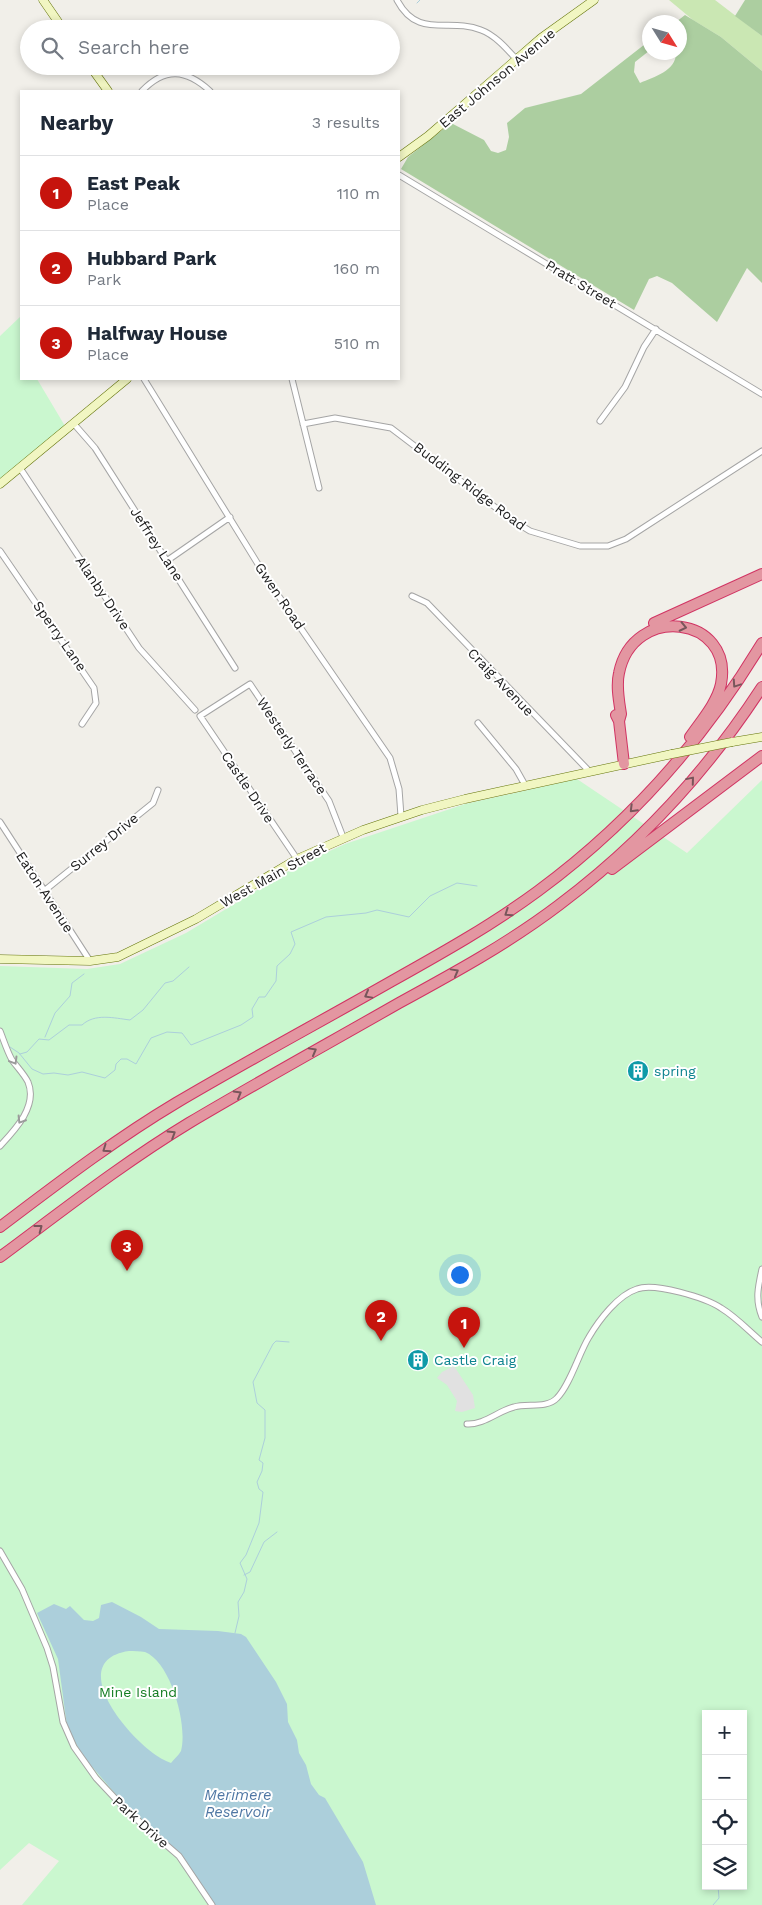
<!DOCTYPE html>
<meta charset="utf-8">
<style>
body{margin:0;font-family:"Work Sans",sans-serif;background:#f6f6f7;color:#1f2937}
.controls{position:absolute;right:15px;bottom:15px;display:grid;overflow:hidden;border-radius:0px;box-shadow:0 2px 8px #0003}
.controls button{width:45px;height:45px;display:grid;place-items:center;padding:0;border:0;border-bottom:1px solid #e0e1e3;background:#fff;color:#1f2937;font:25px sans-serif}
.compass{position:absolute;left:642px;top:15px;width:45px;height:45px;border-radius:50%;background:#fff;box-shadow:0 2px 8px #0003;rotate:127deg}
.you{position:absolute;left:459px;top:1274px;width:18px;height:18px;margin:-12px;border:4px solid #fff;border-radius:50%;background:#1a73e8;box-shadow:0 0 0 8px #1a73e833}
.badge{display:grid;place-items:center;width:32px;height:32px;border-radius:50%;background:#c6140d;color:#fff;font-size:16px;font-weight:700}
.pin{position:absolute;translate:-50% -41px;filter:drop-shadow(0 1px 2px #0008)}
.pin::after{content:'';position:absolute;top:26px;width:18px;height:15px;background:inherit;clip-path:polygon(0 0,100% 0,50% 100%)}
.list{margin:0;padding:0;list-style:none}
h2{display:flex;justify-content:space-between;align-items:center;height:65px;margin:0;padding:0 20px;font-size:21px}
h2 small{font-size:16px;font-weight:400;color:#747a83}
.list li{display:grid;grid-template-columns:32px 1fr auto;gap:15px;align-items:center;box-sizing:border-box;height:75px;padding:0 20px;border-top:1px solid #e0e1e3}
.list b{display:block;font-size:19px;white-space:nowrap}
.list p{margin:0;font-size:16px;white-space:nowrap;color:#747a83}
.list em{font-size:16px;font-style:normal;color:#747a83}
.icon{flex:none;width:28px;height:28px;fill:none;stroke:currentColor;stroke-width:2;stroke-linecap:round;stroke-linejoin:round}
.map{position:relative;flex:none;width:762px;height:1905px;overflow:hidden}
.search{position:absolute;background:#fff;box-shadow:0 2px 8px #0003;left:20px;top:20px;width:380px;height:55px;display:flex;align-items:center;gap:12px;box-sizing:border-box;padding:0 18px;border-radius:28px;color:#747a83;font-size:19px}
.panel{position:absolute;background:#fff;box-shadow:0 2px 8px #0003;left:20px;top:90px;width:380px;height:290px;border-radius:0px}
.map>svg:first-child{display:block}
.grass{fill:#cae7b3}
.forest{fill:#accea0}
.park{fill:#caf7cf;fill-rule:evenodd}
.parking{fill:#e1e1e1}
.water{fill:#accfdb;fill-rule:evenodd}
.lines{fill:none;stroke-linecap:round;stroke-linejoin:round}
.stream{stroke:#accfdb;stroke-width:1}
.street-casing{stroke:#a5a5a5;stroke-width:7}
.secondary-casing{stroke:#65750c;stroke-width:9}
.highway-casing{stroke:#d13463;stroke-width:12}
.street{stroke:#fff;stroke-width:5}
.secondary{stroke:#f1f6c2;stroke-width:8}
.highway{stroke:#e396a1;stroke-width:10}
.secondary-bridge-casing{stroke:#65750c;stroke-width:9;stroke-linecap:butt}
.secondary-bridge{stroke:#f1f6c2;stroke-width:8}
.oneway{stroke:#78565b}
.oneway2{stroke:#9b9b9b}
.labels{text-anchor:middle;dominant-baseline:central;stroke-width:4;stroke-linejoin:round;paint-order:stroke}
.street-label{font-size:14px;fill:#212121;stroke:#fff}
.culture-label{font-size:14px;fill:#0d838f;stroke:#fff;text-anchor:start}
.park-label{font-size:14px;fill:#137c20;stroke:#fff}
.water-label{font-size:15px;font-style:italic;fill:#4f77a4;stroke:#fff}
</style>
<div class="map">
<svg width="762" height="1905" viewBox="0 0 762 1905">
<rect width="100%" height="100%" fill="#f1efe9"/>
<path class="grass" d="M 669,0 L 715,0 L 762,36 L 762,71 L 721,37 L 693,20 Z"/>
<path class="forest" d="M 745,0 L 762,0 L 762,36 L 735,16 Z
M 685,15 L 721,37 L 762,71 L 762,283 L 747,268 L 717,322 L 672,283 L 657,276 L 649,279 L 634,310 L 401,169 L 408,157 L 451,123 L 484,140 L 491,151 L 498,153 L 506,150 L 509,137 L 507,123 L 525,108 L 581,94 L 649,41 L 649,51 L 635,62 L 634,72 L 640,83 C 654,77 676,71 676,53 L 680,52 L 680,22 L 676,22 Z"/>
<path class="park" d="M 21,316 L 21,379 L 37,379 L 65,426 L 0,479 L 0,336 Z
M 577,779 L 687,853 L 762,780 L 762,1905 L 22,1905 L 59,1861 L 29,1843 L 0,1870 L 0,966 L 87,969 L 120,964 L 186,933 L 299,865 L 345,844 L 465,804 ZM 706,1714 L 743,1714 L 743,1886 L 706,1886 Z"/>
<path class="parking" d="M 454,1366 L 473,1395 L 475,1408 L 462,1412 L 455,1411 L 457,1401 L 447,1385 L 437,1378 L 442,1372 Z"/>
<path class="water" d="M 112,1602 L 141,1617 L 159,1629 L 218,1631 L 241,1634 L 246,1637 L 276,1682 L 287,1704 L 288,1722 L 297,1740 L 299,1753 L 306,1765 L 311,1784 L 319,1795 L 325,1798 L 363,1862 L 376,1905 L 215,1905 L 183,1857 L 119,1798 L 82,1755 L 67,1726 L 58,1659 L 37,1613 L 54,1604 L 66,1609 L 70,1606 L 84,1620 L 93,1621 L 99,1618 L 101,1605 ZM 129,1651 C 134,1651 140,1651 145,1652 C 171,1662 188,1726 181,1751 C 179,1755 174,1759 171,1763 C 138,1753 59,1661 129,1651 Z"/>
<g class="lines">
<path class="stream" d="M 417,3 L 420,0
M 45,1037 L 55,1013 L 70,996 L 72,983 L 84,974
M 10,1047 L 19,1053 L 32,1069 L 43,1074 L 54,1073 L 68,1075 L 82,1072 L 105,1078 L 115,1070 L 116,1064 L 121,1059 L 127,1059 L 136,1064 L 151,1038 L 167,1032 L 182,1033 L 191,1045 L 241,1025 L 253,1017 L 252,1009 L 259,997 L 265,997 L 276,981 L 277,966 L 290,954 L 295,944 L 291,932 L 326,917 L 366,913 L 377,910 L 409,917 L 430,896 L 457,883 L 477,886
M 20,1054 L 27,1052 L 39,1039 L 49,1040 L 69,1025 L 82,1025 C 95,1013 114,1018 130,1020 L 143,1010 L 165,983 L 173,981 L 189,967
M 244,1575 L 250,1572 L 264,1542 L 277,1532
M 235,1633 L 239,1616 L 238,1602 L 244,1592 L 247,1579 L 240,1563 L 246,1555 L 259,1523 L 263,1492 L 259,1489 L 257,1482 L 262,1471 L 263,1463 L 259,1460 L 265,1438 L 265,1410 L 257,1403 L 253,1382 L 273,1344 L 276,1341 L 289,1342
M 713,1905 L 719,1898 L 718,1886"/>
<g class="street-casing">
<path id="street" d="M 397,0 C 418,40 449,17 481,30 C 495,35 507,49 517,60
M 142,91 C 165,67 186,69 210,91
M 399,175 L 762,394
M 144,379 L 269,582 L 390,758 L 399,789 L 401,816
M 292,379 L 319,488
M 600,421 L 625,387 L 644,347 L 656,329
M 74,424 L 95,448 L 235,668
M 303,424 L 335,418 L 391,428 L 512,520 L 530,531 L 580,546 L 608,546 L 626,539 L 762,451
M 20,468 L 139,648 L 195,710
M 0,551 L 94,688 L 96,703 L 82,724
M 168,560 L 230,517
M 412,596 L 427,603 L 589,771
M 478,723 L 516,769 L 525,785
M 0,822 L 90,961
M 297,859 L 200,716 L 250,684 L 329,801 L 343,837
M 44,891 L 153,803 L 158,790
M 0,1031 C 4,1041 7,1051 12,1060 C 17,1067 24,1074 28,1082 C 38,1106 15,1130 0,1146
M 762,1269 C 758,1287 755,1300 762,1317
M 467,1424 C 484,1425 498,1411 514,1407 C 527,1403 547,1409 557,1398 C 570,1385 579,1353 589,1337 C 599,1320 618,1295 637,1289 C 654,1282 706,1298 721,1308 C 736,1317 749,1331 762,1342
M 0,1551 L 22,1589 L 47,1648 L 53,1667 L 63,1722 L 74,1747 L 96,1778 L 126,1810 L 179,1856 L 212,1905"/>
</g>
<g class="secondary-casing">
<path id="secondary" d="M 43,0 L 63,29
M 90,66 L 108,91
M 399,157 L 428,136 L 541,38 L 594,0
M 0,484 L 127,379
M 732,742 L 762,737
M 0,959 L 90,961 L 118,957 L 196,919 L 297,859 L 363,830 L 422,810 L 465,799 L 672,754"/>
</g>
<g class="highway-casing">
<path id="highway" d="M 654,623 L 762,574
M 616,715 L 619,721 L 624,764
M 619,721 L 621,714 C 619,701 616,686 619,673 C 633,603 734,616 721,684 C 717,703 701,721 690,737
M 612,869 L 762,756
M 0,1227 C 57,1184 114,1140 176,1103 C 247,1061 320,1022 392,981 C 442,953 492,925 538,891 C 629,824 704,739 762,643
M 0,1257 C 62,1211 123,1163 189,1123 C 258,1082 329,1043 399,1003 C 454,973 509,943 559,905 C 639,845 708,770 762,687"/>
</g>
<use href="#street" class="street"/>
<use href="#secondary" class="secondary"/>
<use href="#highway" class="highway"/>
<g class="secondary-bridge-casing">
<path id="secondary-bridge" d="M 672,754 L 732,742"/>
</g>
<use href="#secondary-bridge" class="secondary-bridge"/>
</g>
<defs><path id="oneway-chevron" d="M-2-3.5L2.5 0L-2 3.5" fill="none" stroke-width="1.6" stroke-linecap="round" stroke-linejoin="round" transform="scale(1.25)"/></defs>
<g class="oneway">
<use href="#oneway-chevron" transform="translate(683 627) rotate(12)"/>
<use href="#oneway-chevron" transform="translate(736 684) rotate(124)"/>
<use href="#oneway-chevron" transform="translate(691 780) rotate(-50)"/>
<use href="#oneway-chevron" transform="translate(633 809) rotate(135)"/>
<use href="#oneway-chevron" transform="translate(508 913) rotate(146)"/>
<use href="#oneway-chevron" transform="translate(455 972) rotate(-29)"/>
<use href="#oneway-chevron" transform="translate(368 995) rotate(151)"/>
<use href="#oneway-chevron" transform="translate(313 1051) rotate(-29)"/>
<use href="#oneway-chevron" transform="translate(238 1094) rotate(-30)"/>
<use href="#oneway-chevron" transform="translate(172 1134) rotate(-32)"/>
<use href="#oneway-chevron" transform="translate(106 1149) rotate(145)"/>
<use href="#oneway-chevron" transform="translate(39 1228) rotate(-37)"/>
</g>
<g class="oneway2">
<use href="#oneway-chevron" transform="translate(14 1061) rotate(59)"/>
<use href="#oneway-chevron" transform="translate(21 1120) rotate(122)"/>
</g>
<defs>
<g id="building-disc" transform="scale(1.125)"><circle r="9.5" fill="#0f9aa8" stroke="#fff"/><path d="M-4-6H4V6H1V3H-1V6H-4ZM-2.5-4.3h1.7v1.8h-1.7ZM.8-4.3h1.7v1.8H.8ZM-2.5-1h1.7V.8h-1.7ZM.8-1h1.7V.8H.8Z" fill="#fff"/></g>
</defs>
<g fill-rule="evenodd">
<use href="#building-disc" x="638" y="1071"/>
<use href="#building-disc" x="418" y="1360"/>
</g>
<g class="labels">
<g class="street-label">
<text transform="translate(497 78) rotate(-40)">East Johnson Avenue</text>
<text transform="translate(581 284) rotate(31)">Pratt Street</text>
<text transform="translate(470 486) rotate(37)">Budding Ridge Road</text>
<text transform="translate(157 544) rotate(57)">Jeffrey Lane</text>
<text transform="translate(103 593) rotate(56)">Alanby Drive</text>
<text transform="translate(280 596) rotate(56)">Gwen Road</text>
<text transform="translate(60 636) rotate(55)">Sperry Lane</text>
<text transform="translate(501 682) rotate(46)">Craig Avenue</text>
<text transform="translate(292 746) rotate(56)">Westerly Terrace</text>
<text transform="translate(248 787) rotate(56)">Castle Drive</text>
<text transform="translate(104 842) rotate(-39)">Surrey Drive</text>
<text transform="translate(273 875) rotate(-29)">West Main Street</text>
<text transform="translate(45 892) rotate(57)">Eaton Avenue</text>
<text transform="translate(141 1822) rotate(42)">Park Drive</text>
</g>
<g class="culture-label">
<text x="654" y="1071">spring</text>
<text x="434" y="1360">Castle Craig</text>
</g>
<g class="park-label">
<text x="138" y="1692">Mine Island</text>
</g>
<g class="water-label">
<text x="238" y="1795">Merimere<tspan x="238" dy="17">Reservoir</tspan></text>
</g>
</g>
</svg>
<div class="controls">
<button>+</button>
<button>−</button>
<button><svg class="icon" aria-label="locate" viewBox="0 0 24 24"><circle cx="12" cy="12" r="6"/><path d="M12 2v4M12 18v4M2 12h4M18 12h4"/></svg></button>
<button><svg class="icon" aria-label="layers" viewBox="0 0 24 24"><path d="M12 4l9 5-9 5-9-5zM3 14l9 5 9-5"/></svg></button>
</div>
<svg class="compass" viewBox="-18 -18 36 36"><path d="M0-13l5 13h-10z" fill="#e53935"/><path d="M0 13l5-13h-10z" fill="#747a83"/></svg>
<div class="you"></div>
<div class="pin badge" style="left:464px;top:1348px">1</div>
<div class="pin badge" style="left:381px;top:1341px">2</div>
<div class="pin badge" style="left:127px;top:1271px">3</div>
<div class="search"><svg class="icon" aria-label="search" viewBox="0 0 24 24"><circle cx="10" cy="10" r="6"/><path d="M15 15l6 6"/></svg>Search here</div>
<section class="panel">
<h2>Nearby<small>3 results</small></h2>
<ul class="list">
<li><span class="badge">1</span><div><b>East Peak</b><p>Place</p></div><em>110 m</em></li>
<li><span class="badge">2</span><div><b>Hubbard Park</b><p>Park</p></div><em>160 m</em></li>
<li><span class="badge">3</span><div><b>Halfway House</b><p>Place</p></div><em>510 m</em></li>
</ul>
</section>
</div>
